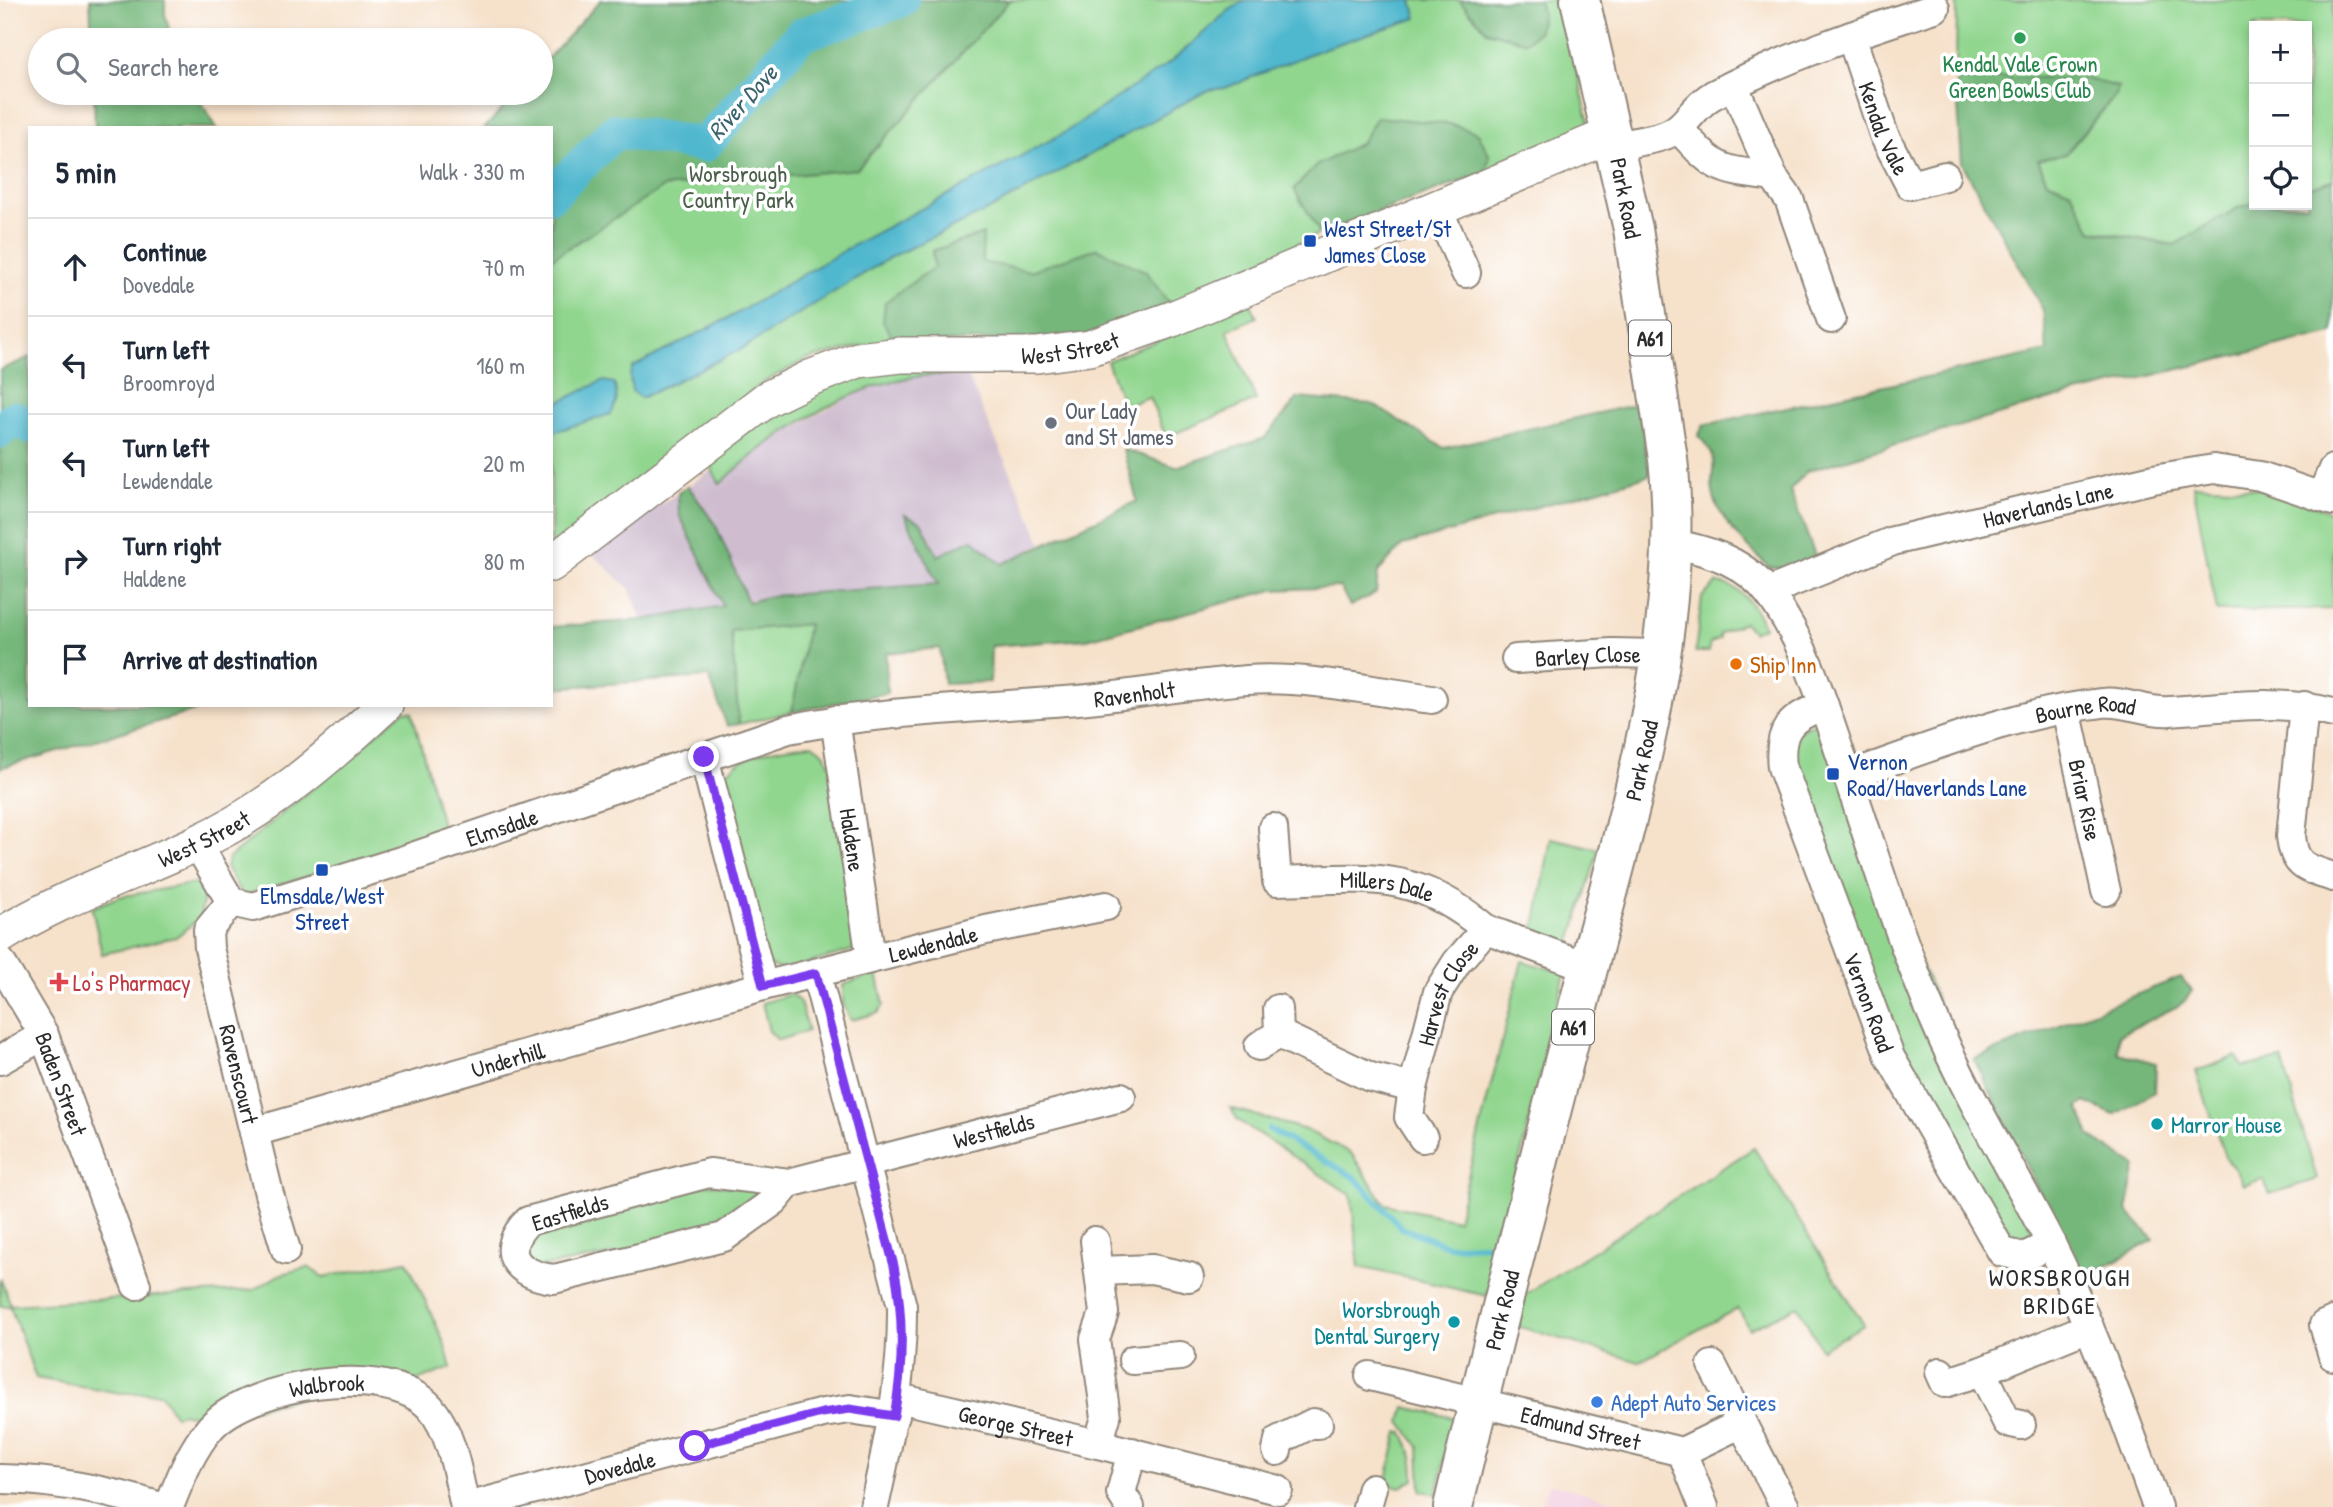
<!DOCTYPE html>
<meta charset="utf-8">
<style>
body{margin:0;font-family:"Patrick Hand",sans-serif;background:#f6f6f7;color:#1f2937}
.controls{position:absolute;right:21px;top:21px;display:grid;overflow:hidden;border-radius:0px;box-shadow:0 4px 10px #0003}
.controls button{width:63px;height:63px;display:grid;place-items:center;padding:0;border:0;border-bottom:2px solid #e0e1e3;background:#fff;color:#1f2937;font:35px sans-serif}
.stop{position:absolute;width:21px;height:21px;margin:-16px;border:5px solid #7c3aed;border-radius:50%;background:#fff}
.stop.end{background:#7c3aed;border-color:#fff;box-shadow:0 2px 7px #0008}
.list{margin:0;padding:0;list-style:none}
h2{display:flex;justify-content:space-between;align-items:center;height:91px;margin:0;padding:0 28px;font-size:30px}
h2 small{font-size:23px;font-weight:400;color:#747a83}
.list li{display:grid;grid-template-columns:46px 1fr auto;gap:21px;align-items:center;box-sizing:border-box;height:98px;padding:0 28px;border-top:2px solid #e0e1e3}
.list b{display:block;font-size:26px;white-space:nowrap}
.list p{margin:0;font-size:23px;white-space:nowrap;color:#747a83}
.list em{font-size:23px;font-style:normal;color:#747a83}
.icon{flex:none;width:38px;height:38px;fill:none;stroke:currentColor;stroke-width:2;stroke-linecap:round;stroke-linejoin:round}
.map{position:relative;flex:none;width:2333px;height:1507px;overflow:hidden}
.search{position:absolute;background:#fff;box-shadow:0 4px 10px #0003;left:28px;top:28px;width:525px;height:77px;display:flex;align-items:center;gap:18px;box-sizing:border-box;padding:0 24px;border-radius:38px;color:#747a83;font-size:26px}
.panel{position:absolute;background:#fff;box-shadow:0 4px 10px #0003;left:28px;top:126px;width:525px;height:581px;border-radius:0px}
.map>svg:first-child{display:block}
.built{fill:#f3cfe0}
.industrial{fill:#cfbdcf}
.green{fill:#91d68f;stroke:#5e805d;stroke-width:2}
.forest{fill:#74b77a;stroke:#507152;stroke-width:2}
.water{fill:#50b7ce;stroke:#3e717c;stroke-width:2}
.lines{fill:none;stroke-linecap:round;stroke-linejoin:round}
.stream{stroke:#50b7ce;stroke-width:6}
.river{stroke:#50b7ce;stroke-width:35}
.minor-casing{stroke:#90867a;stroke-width:32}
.major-casing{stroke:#90867a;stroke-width:38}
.highway-casing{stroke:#90867a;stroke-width:42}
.minor{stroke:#fff;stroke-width:28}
.major{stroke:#fff;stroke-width:35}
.highway{stroke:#fff;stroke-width:38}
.route{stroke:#7c3aed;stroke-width:9}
.leisure-dot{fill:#2e9e5b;stroke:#fff;stroke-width:2.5}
.transit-dot{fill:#1a4fb4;stroke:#fff;stroke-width:2.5}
.worship-dot{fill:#6b7280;stroke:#fff;stroke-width:2.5}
.food-dot{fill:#e8710a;stroke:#fff;stroke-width:2.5}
.health-dot{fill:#e0444e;stroke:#fff;stroke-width:2.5}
.culture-dot{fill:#0f9aa8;stroke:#fff;stroke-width:2.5}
.shop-dot{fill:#3f7fe0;stroke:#fff;stroke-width:2.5}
.labels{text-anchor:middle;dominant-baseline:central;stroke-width:7;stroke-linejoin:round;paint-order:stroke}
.shield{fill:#fff;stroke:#6b6b6b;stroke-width:2}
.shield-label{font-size:21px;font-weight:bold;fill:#2b2b2b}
.leisure-label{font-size:23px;fill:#27864d;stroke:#fff}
.street-label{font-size:23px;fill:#2b2b2b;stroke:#fff}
.park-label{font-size:23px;fill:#4a5e49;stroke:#fff}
.transit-label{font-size:23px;fill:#164399;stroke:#fff;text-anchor:start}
.worship-label{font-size:23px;fill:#5b616d;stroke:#fff;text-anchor:start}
.food-label{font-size:23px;fill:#c56008;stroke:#fff;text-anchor:start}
.health-label{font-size:23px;fill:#be3a42;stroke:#fff;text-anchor:start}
.culture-label{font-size:23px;fill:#0d838f;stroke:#fff;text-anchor:start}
.shop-label{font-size:23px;fill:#366cbe;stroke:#fff;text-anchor:start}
.water-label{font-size:24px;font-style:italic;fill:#3a636c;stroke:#fff}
.neighbourhood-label{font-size:24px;letter-spacing:2px;fill:#2b2b2b;stroke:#fff}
</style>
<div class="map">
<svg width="2333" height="1507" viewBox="0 0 2333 1507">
<rect width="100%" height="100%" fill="#fff"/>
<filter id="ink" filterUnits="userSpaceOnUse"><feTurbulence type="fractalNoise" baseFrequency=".0143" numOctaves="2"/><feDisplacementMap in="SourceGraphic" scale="14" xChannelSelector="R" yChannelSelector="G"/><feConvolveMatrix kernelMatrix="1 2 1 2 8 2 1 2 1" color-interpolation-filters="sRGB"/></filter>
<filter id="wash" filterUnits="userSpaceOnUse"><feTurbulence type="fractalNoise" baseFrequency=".00686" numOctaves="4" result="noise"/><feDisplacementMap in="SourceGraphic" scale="28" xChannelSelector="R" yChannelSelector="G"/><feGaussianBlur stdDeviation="1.57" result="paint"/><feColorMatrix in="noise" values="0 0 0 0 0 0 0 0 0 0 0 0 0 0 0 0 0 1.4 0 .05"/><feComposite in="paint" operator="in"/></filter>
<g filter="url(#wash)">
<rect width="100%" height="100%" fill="#f6e1ca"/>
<path class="built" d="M 1548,1483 L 1638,1507 L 1542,1507 Z"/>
<path class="industrial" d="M 929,374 L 967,375 L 1042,543 L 1002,564 L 938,556 L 921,522 L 906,516 L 939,584 L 771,596 L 642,620 L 629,588 L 590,552 L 712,470 L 720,484 L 746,459 L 791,429 L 848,398 L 883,383 Z"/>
<path class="green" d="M 601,0 L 1561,0 L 1589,124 L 1484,173 L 1320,233 L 1172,307 L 872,344 L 807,359 L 764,382 L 551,548 L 551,128 L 485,128 L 517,93 L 541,93 L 541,66 Z
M 1957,0 L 2333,0 L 2333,180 L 2307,188 L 2307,26 L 2254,26 L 2254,203 L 2238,208 L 2174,245 L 2091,230 L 2071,191 L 2047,181 L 2038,160 L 2066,154 L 2116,95 L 2118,87 L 1956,77 Z
M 1250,302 L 1257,317 L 1227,330 L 1256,400 L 1166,437 L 1149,397 L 1124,406 L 1107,361 Z
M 945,362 L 950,375 C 869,371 776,430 720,484 L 712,470 L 716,453 L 775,409 L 839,380 Z
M 2193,485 L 2270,489 L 2333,513 L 2333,609 L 2217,611 Z
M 1717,583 C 1741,584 1755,607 1764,627 L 1752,632 L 1744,622 L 1719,634 L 1720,638 L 1710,643 L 1709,652 L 1695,652 L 1702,597 Z
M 809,624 L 792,712 L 739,724 L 731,631 Z
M 404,711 L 412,712 L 441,821 L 438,837 L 242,896 L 226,867 L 229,858 Z
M 1819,722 L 2039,1242 L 2006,1245 L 1897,1050 L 1790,765 L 1797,730 Z
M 812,744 L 824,753 L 831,766 L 855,927 L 853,950 L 783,971 L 768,964 L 719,782 C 737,752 779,747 812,744 Z
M 1551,838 L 1599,849 L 1570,945 L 1534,933 Z
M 197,883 L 205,891 L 200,918 L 176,937 L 102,954 L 92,908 L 118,897 Z
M 1522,961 L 1565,973 L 1487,1296 L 1359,1267 L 1351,1195 L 1238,1120 L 1230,1108 L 1306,1130 L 1351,1153 L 1385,1204 L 1457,1220 Z
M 877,973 L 884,1005 L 878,1013 L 851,1020 L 843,1004 L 843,985 Z
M 791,994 L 800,1002 L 808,1031 L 778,1040 L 769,1031 L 762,1003 Z
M 2237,1056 L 2242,1067 L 2282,1059 L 2317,1179 L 2270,1194 L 2263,1179 L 2243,1185 L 2235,1169 L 2226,1160 L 2196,1071 Z
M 1754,1148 L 1864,1325 L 1821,1349 L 1798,1306 L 1749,1329 L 1738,1308 L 1639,1362 L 1517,1326 L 1523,1296 Z
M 708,1184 L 770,1191 L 736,1222 L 672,1244 L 531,1269 L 525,1246 L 528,1237 L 550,1226 L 554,1231 L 585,1223 L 587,1216 Z
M 407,1261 L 444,1342 L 451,1368 L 404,1386 L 379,1379 L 209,1419 L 182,1413 L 175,1416 L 160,1393 L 120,1393 L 36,1378 L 10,1306 L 0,1306 L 0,1278 L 11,1305 L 254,1290 L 279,1275 L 308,1267 L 323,1277 Z
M 1405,1407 L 1454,1418 L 1437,1494 L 1421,1491 L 1419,1447 L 1401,1422 Z
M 1398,1432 L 1403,1433 C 1412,1449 1414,1462 1414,1480 L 1401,1487 L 1386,1484 Z"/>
<path class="forest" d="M 90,0 L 165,0 L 165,14 L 172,40 L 92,40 Z
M 601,0 L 1010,0 L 857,169 L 664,187 L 551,259 L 551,128 L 485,128 L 517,93 L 541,93 L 541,66 Z
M 1459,0 L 1539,0 L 1542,12 L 1539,31 L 1526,42 L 1487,31 Z
M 1956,77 L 2083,78 L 2118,87 L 2116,95 L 2065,154 L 2038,160 L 2047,181 L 2071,191 L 2092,231 L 2174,245 L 2238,208 L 2254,203 L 2307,205 L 2307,188 L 2333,180 L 2333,333 L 2052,399 L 1807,471 L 1790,490 L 1816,558 L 1790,569 L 1769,567 C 1749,547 1722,525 1714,497 C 1706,469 1726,462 1698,436 L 1704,425 L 2047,351 L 2043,310 L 1962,163 Z
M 94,93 L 195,93 L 217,128 L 95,128 Z
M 1377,117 L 1451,124 L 1478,133 L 1490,157 L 1484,173 L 1320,233 L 1294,189 L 1317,165 L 1361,143 Z
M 983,234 L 982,262 L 1030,271 L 1097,248 L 1145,271 L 1172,307 L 1084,336 L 897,344 L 883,322 L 885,302 L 934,267 L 932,251 Z
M 30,357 L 30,705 L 215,705 L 0,768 L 0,370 Z
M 1298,398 L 1372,404 L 1444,448 L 1638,404 L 1650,475 L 1403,545 L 1378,572 L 1376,593 L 1350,606 L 1340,587 L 1273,590 L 1087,639 L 991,646 L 990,682 L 944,684 L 940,648 L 886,653 L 887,693 L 792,712 L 808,624 L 731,631 L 739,724 L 727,726 L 709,677 L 551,688 L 551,627 L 642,620 L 723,606 L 679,514 L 678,493 L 688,486 L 716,526 L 748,602 L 771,596 L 938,584 L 905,515 L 921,522 L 938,556 L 972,539 L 1002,564 L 1137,501 L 1123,449 L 1176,467 L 1265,438 Z
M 2181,977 L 2192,991 L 2182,1004 L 2119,1035 L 2118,1053 L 2156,1063 L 2155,1092 L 2114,1115 L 2085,1102 L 2078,1107 L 2090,1136 L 2136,1166 L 2127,1211 L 2154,1240 L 2082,1279 L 1974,1059 Z"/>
<path class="water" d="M 1246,0 L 1412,0 L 1417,18 L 1322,49 L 1225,88 L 1208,90 L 989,210 L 891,257 L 740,350 L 641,398 L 632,391 L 630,376 L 633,367 L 732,316 L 857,243 L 1064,133 L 1172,61 L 1228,11 Z
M 602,381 L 614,383 C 618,396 618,402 611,414 L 551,433 L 551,406 Z"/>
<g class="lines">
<path class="stream" d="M 1269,1129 L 1354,1177 L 1402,1228 L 1448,1246 L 1493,1245"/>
<path class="river" d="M 551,195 L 615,131 L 704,145 L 801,35 L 902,0
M 0,431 L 14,418 L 30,426"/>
</g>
</g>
<g filter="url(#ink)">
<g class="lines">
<g class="minor-casing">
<g id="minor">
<path id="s1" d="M 1851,36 L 1884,135 L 1910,185 L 1945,176"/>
<path d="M 1734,86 L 1773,177"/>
<path d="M 1678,128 C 1717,171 1716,169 1773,177 L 1789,199 L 1831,319"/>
<path d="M 1616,146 C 1635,141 1663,140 1678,128 C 1692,116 1696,105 1713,95 C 1783,58 1860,32 1935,8"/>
<path d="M 1437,207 L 1466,273"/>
<path d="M 2321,497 L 2333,469"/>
<path d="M 1670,543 C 1710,551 1745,561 1771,596 C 1809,649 1826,713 1847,774 C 1875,857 1900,941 1935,1021 C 1967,1097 2013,1170 2051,1244 C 2093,1328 2125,1418 2157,1507"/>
<path id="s2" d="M 1770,595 L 1780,587 L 1893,541 L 2153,479 L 2214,469 L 2260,476 L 2333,501"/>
<path id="s3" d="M 1516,659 L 1612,653 L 1659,654"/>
<path id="s4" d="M 1824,706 C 1789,717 1778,731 1782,767 L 1890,1057 L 2002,1252 L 2024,1257 L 2051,1244"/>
<path d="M 2304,706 L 2291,836 C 2294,867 2306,868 2333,877"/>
<path id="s5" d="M 2066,709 L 2106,891"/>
<path id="s6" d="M 835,720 L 871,958"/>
<path d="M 704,757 L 763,986"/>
<path id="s7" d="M 1848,776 C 1931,747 2014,713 2102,703 C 2124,700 2147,713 2170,711 C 2226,707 2278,699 2333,713"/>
<path id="s8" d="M 1273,828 L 1277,881 C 1367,879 1412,867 1486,929"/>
<path id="s9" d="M 197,843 L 231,902 L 253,907 L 407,859 L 788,729 C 884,710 981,708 1078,700 C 1135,695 1191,684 1247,680 C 1308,676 1372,691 1432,699"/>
<path id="s10" d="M 231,902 L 208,930 L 209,948 L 269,1194 L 286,1250"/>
<path id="s11" d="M 0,961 L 44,1035 L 136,1285"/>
<path d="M 816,973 L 902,1306 C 903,1378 889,1438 874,1507"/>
<path id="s12" d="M 1279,1034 L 1370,1077 L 1413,1088 L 1438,992 L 1457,962 L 1486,929 L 1588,967"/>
<path d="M 1259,1046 L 1279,1034 L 1278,1009"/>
<path d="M 0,1060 L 44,1035"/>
<path d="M 1413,1088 L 1409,1117 L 1423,1138"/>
<path id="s13" d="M 254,1132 L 763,986 L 986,930 L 1106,906"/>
<path id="s14" d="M 789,1183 L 709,1173 L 528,1221 C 497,1252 517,1275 554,1279 L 724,1237 L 774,1201 L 789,1183 L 1121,1097"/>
<path d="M 1095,1241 L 1104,1313 L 1095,1339 L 1106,1417 L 1098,1444"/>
<path d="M 1099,1271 L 1152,1269 L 1189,1277"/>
<path d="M 2333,1321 L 2324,1325 L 2333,1356"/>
<path d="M 1133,1360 L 1180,1356"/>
<path d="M 1712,1365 L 1785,1507"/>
<path d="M 1940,1372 L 1945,1383 L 1982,1371"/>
<path id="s15" d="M 1370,1376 L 1682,1452"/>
<path id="s16" d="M 898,1398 L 1098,1444 L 1278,1490"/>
<path d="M 2021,1425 L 2007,1422 L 1982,1371 L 2089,1327"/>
<path d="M 1277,1451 L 1279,1440 L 1313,1423 L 1318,1424"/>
<path d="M 1682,1452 L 1742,1423"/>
<path d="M 1682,1452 L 1704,1507"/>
<path d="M 0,1479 C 56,1480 107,1490 161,1507"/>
<path id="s17" d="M 169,1507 C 180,1479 191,1450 211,1427 C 251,1384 387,1361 430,1407 C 452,1432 458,1476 465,1507"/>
<path id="s18" d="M 467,1507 L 823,1413 L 850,1409 L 895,1416"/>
<path d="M 1130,1507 L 1121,1493 L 1132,1452"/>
<path d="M 1367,1507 L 1372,1488"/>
</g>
</g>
<g class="major-casing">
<g id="major">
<path id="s19" d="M 551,564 L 767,399 L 810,378 L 858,360 L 901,355 L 1037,355 L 1090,348 L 1172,319 L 1613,134"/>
<path id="s20" d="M 0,936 C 62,897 131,874 197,843 C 269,810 328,758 385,705"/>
</g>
</g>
<g class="highway-casing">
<g id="highway">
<path id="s21" d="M 1453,1507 C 1495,1332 1539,1158 1584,984 C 1626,821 1687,628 1668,459 L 1633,229 L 1580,0"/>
</g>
</g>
<use href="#minor" class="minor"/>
<use href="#major" class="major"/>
<use href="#highway" class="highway"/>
</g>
</g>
<g class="lines" filter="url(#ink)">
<path class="route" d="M 695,1446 L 822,1413 L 850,1409 L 894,1416 C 904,1365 904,1317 894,1266 L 816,973 L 763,986 L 704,757"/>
</g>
<circle class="leisure-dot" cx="2020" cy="38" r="7"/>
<g class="transit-dot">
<rect x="1303" y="234" width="14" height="14" rx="3.5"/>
<rect x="1826" y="767" width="14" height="14" rx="3.5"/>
<rect x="315" y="863" width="14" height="14" rx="3.5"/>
</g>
<circle class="worship-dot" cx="1051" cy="423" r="7"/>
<circle class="food-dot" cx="1736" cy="664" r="7"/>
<path class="health-dot" d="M55.5 971.5h7v7h7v7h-7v7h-7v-7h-7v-7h7z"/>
<g class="culture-dot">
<circle cx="2157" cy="1124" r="7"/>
<circle cx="1454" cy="1322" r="7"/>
</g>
<circle class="shop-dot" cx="1597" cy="1402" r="7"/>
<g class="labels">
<g class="shield">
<rect x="1629" y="320.5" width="42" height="35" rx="5"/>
<rect x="1552" y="1009.5" width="42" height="35" rx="5"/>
</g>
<g class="shield-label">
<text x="1650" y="338">A61</text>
<text x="1573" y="1027">A61</text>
</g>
<g class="leisure-label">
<text x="2020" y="63">Kendal Vale Crown<tspan x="2020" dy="26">Green Bowls Club</tspan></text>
</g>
<g class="street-label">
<text stroke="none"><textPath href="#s1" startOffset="98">Kendal Vale</textPath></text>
<text transform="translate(1626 198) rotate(79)">Park Road</text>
<text stroke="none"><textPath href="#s19" startOffset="584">West Street</textPath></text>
<text stroke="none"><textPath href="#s2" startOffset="294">Haverlands Lane</textPath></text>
<text stroke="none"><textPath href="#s3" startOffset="72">Barley Close</textPath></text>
<text stroke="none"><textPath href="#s9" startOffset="1003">Ravenholt</textPath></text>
<text stroke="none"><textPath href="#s7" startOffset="248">Bourne Road</textPath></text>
<text stroke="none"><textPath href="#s21" startOffset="770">Park Road</textPath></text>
<text stroke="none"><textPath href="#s5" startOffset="93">Briar Rise</textPath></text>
<text stroke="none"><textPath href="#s9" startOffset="352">Elmsdale</textPath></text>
<text stroke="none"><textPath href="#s20" startOffset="226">West Street</textPath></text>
<text stroke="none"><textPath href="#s6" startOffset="121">Haldene</textPath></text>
<text stroke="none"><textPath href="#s8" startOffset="164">Millers Dale</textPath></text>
<text stroke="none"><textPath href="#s13" startOffset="705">Lewdendale</textPath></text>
<text stroke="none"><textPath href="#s12" startOffset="247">Harvest Close</textPath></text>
<text stroke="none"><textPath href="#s4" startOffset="334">Vernon Road</textPath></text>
<text stroke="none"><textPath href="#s13" startOffset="264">Underhill</textPath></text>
<text stroke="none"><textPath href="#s10" startOffset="184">Ravenscourt</textPath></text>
<text stroke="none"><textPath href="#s11" startOffset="138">Baden Street</textPath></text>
<text stroke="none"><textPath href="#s14" startOffset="828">Westfields</textPath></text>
<text transform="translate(570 1212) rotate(-17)">Eastfields</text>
<text stroke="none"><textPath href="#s21" startOffset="203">Park Road</textPath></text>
<text stroke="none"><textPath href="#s17" startOffset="217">Walbrook</textPath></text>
<text stroke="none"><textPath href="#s16" startOffset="121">George Street</textPath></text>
<text stroke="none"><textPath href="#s15" startOffset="217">Edmund Street</textPath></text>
<text stroke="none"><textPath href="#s18" startOffset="158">Dovedale</textPath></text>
</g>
<g class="park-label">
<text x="738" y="173">Worsbrough<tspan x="738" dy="26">Country Park</tspan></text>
</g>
<g class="transit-label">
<text x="1324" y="228">West Street/St<tspan x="1324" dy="26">James Close</tspan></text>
<text x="1847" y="761">Vernon<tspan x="1847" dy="26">Road/Haverlands Lane</tspan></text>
<text x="322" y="895" text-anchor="middle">Elmsdale/West<tspan x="322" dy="26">Street</tspan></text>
</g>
<g class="worship-label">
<text x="1065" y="410">Our Lady<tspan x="1065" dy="26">and St James</tspan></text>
</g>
<g class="food-label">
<text x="1750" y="664">Ship Inn</text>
</g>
<g class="health-label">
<text x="73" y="982">Lo's Pharmacy</text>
</g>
<g class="culture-label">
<text x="2171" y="1124">Marror House</text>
<text x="1440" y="1309" text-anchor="end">Worsbrough<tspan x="1440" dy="26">Dental Surgery</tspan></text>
</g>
<g class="shop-label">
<text x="1611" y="1402">Adept Auto Services</text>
</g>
<g class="water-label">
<text transform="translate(742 102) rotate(-48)">River Dove</text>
</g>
<g class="neighbourhood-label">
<text x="2060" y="1277">WORSBROUGH<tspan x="2060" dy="28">BRIDGE</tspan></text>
</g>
</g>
</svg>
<div class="controls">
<button>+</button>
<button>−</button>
<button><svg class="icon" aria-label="locate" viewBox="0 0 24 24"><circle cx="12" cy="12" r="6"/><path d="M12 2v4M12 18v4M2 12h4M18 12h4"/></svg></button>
</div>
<div class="stop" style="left:695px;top:1446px"></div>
<div class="stop end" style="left:704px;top:757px"></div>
<div class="search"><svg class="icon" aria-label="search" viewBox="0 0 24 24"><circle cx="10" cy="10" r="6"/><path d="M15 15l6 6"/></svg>Search here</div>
<section class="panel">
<h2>5 min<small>Walk · 330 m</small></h2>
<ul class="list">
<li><svg class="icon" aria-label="ahead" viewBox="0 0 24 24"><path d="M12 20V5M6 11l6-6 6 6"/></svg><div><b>Continue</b><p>Dovedale</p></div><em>70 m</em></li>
<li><svg class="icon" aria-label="left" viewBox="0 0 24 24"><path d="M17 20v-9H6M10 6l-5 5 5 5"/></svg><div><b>Turn left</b><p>Broomroyd</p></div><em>160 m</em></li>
<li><svg class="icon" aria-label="left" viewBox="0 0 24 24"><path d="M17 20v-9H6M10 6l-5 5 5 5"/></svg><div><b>Turn left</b><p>Lewdendale</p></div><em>20 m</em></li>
<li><svg class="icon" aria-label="right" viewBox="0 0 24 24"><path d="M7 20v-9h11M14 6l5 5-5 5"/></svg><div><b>Turn right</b><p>Haldene</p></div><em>80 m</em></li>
<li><svg class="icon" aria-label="arrive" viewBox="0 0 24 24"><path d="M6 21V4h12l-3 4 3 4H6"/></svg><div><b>Arrive at destination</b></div></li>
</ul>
</section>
</div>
